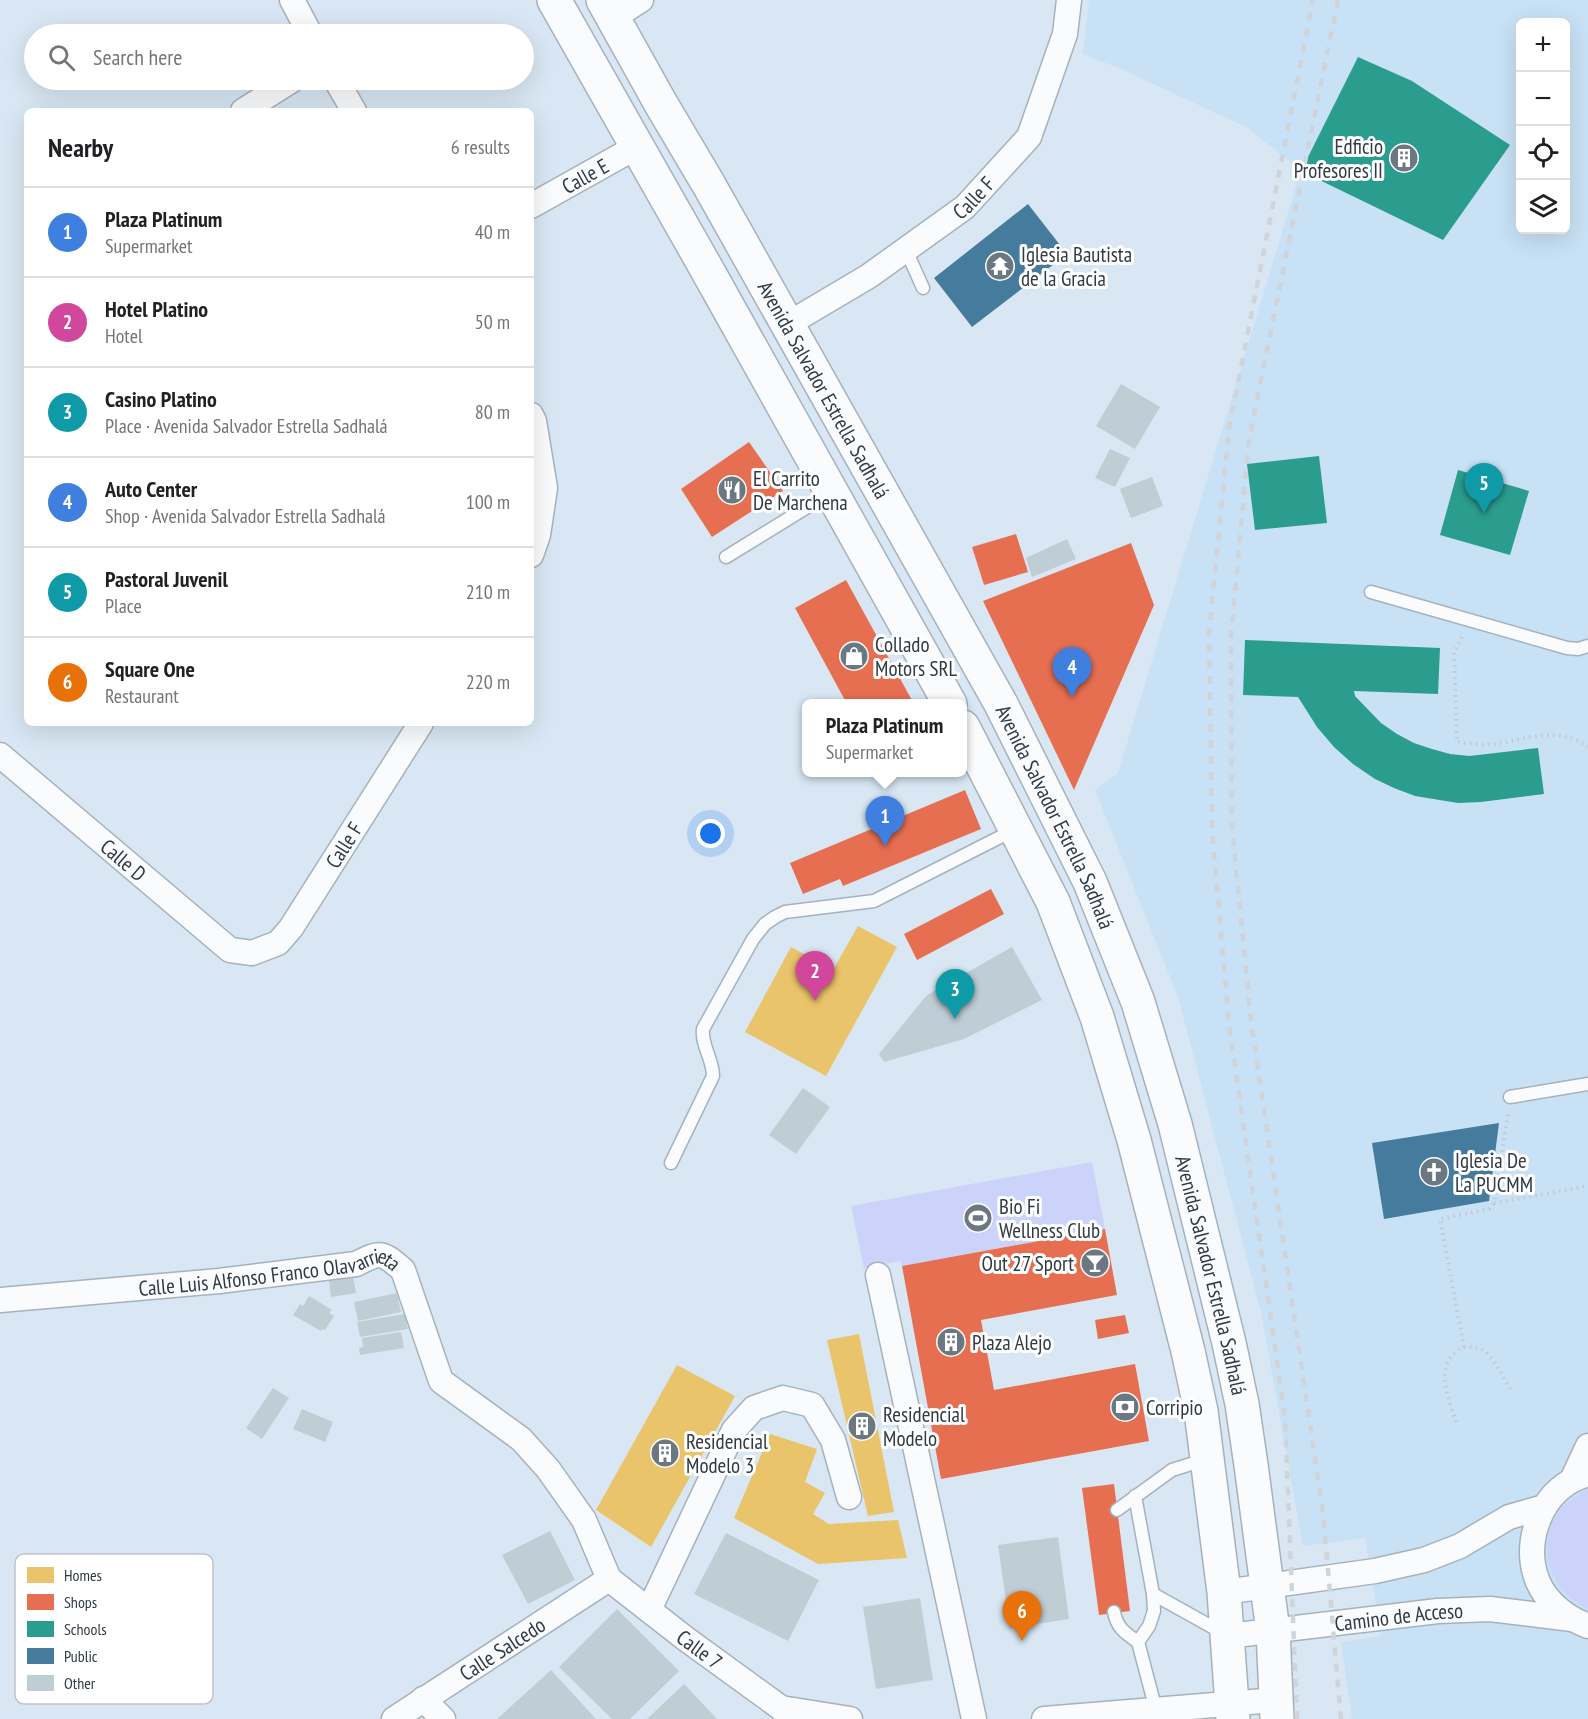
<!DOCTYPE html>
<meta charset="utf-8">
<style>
body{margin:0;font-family:"PT Sans Narrow",sans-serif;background:#f2f2f2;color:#202124}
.controls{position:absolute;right:18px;top:18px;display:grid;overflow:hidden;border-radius:9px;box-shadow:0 6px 24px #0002}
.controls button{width:54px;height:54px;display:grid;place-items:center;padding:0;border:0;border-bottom:2px solid #e0e0e0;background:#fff;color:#202124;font:30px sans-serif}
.you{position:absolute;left:711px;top:834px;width:21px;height:21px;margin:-15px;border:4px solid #fff;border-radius:50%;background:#1a73e8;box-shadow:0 0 0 9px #1a73e833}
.badge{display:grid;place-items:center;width:39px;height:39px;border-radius:50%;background:#6b7781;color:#fff;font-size:20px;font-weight:700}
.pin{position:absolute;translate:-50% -50px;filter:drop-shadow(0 2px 3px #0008)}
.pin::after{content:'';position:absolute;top:32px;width:21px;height:18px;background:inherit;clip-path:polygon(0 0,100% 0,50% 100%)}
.popup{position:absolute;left:802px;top:699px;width:165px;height:78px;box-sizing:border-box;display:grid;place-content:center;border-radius:9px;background:#fff;filter:drop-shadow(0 2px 4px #0005);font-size:20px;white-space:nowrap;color:#757577}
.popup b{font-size:22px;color:#202124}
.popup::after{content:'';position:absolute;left:50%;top:100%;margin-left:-12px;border:12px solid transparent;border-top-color:#fff}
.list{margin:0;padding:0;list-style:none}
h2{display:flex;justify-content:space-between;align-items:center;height:78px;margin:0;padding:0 24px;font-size:26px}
h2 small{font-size:20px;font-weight:400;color:#757577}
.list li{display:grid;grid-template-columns:39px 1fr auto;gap:18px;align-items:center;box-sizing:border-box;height:90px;padding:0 24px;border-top:2px solid #e0e0e0}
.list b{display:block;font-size:22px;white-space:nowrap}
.list p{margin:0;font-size:20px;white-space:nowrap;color:#757577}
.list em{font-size:20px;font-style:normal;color:#757577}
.icon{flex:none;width:33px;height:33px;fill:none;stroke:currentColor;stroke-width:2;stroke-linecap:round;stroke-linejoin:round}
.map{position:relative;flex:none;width:1588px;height:1719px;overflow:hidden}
.search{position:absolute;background:#fff;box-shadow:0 6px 24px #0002;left:24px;top:24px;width:510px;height:66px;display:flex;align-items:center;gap:15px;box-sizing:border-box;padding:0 21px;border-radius:33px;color:#757577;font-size:22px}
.panel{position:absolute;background:#fff;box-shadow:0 6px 24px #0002;left:24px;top:108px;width:510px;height:618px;border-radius:9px}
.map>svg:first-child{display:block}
.built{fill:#c8e1f5;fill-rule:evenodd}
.green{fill:#ccd3fa}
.homes{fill:#e9c46a}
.shops{fill:#e76f51}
.schools{fill:#2a9d8f}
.public{fill:#457b9d}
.building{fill:#bfcdd5}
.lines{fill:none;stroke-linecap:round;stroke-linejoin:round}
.service-casing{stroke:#a6b2bb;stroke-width:15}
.minor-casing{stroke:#a6b2bb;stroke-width:27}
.primary-casing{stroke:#a6b2bb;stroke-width:36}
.path{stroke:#c4c9ce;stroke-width:4;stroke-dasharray:1.5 4.5;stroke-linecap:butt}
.service{stroke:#f9fbfd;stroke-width:12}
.minor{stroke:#f9fbfd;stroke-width:24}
.primary{stroke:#f9fbfd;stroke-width:33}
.rail{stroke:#d0d4d8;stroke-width:4.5;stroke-dasharray:8 8;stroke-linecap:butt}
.labels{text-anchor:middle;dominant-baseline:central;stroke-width:6;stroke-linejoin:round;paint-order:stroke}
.poi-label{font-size:21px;fill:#303a43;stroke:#fff;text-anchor:start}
.street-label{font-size:21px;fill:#303a43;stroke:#fff}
.key{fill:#fff;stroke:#c1c4c7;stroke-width:1.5}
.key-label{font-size:16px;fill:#303a43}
</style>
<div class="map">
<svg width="1588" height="1719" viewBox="0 0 1588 1719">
<rect width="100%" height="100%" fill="#d8e7f3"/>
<path class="built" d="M 1089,0 L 1588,0 L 1588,1719 L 1352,1719 L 1341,1642 L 1381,1636 L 1365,1538 L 1303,1546 L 1261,1312 L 1178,997 L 1095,790 L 1118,773 L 1297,183 L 1290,162 L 1248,128 L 1121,69 L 1083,54 ZM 1520,22 L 1566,22 L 1566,230 L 1520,230 Z"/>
<path class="green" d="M 1092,1162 L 1105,1229 L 902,1266 L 900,1261 L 864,1268 L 851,1206 Z
M 1586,1490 L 1588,1490 L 1588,1609 C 1550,1591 1533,1547 1560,1510 C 1567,1501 1576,1496 1586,1490 Z"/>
<path class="homes" d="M 858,926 L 897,947 L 826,1076 L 745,1032 L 791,947 L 833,970 Z
M 859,1334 L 894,1512 L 868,1516 L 827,1340 Z
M 677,1365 L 735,1396 L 651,1547 L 596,1510 Z
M 770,1434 L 817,1449 L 805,1482 L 825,1493 L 813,1514 L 829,1524 L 898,1520 L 907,1558 L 818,1564 L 734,1518 Z"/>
<path class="shops" d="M 749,442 L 783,491 L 712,537 L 681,489 Z
M 1016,534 L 1028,572 L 984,585 L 972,547 Z
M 1131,543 L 1154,605 L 1074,790 L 983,601 Z
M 846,580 L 914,704 L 847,704 L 795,608 Z
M 965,790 L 981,829 L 843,886 L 840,879 L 803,894 L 790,863 Z
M 991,889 L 1004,914 L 917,960 L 904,934 Z
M 1105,1229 L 1117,1295 L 981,1320 L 994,1390 L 1135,1364 L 1149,1441 L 941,1479 L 902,1266 Z
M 1125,1315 L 1129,1333 L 1098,1339 L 1095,1320 Z
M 1114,1484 L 1130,1611 L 1099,1615 L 1082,1488 Z"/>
<path class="schools" d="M 1358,57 L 1412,81 L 1510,145 L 1443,240 L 1301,171 Z
M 1319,456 L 1327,523 L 1255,530 L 1247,464 Z
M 1458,470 L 1529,491 L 1510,555 L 1440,535 Z
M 1245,640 L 1440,648 L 1438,694 L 1354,691 L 1355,696 L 1381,723 L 1397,734 L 1414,743 L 1432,749 L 1450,754 L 1469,756 L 1538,748 L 1544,794 L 1481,802 L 1458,803 L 1415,796 L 1394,788 L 1375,779 L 1353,764 L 1334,747 L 1317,727 L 1298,697 L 1243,695 Z"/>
<path class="public" d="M 1028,204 L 1067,254 L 972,327 L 934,278 Z
M 1499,1123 L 1489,1201 L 1384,1219 L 1372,1143 Z"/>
<path class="building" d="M 1121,384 L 1160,407 L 1135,449 L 1096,426 Z
M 1110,449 L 1130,458 L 1115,487 L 1095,478 Z
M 1152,477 L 1163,506 L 1131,518 L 1120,489 Z
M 1067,539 L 1076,559 L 1032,577 L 1026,558 Z
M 1012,947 L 1042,1000 L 964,1039 L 884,1062 L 879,1054 L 926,996 Z
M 803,1088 L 830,1107 L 796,1154 L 769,1135 Z
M 353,1276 L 356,1293 L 331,1297 L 329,1280 Z
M 397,1293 L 401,1312 L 358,1321 L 354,1302 Z
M 309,1296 L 332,1310 L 329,1313 L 334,1316 L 325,1330 L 322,1329 L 321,1331 L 293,1315 L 300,1304 L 303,1306 Z
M 405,1314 L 408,1329 L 360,1337 L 357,1322 Z
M 401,1332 L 404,1348 L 360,1355 L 359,1348 L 363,1347 L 362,1338 Z
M 273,1388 L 289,1398 L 262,1439 L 246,1428 Z
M 302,1409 L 333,1422 L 325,1442 L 293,1429 Z
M 550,1531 L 575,1580 L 528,1604 L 502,1555 Z
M 726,1533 L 819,1580 L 788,1641 L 694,1594 Z
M 1058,1537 L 1069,1619 L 1010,1628 L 998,1545 Z
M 920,1598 L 933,1680 L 876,1689 L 863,1607 Z
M 617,1609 L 679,1671 L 630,1719 L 612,1719 L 559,1667 Z
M 551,1670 L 596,1719 L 497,1719 Z
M 684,1684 L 717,1719 L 647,1719 Z"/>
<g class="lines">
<g class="service-casing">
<path id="service" d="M 906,250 L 923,288
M 726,557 L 830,493
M 1371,592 L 1567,648 L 1578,649 L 1588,646
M 1510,1097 L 1588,1084
M 671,1163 L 713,1076 C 713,1059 701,1045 703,1029 L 753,939 L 765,924 L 775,917 L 785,912 L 874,901 L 1014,830
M 1135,1496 L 1153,1594 L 1154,1611 L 1149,1626 L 1138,1642
M 1117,1510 L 1172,1470 L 1207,1459
M 1153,1594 L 1223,1633
M 1114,1612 C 1117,1628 1125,1633 1138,1642 L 1156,1710"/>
</g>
<g class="minor-casing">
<g id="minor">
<path d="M 292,0 L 310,34"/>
<path d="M 613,18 L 641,0"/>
<path d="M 336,80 L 354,111"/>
<path d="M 243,111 L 292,80"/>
<path id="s1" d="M 531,206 L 638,146"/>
<path id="s2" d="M 788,324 L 869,276 L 965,207 L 1029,137 L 1065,34 L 1069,0"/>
<path d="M 531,415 L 534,421 L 545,488 L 538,535 L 531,555"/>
<path id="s3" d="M 0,755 L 230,950 L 252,953 L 278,943 L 291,928 L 421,723"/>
<path d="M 878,1275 L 974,1719"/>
<path id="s4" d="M 0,1300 L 219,1281 L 356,1264 C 381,1251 382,1252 403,1270 L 441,1381 L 521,1439 L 548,1469 L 584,1520 L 609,1579 L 686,1639 L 781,1708 L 790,1719"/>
<path d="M 1588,1474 C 1582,1476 1576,1478 1571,1481 C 1538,1500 1523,1546 1538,1582 C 1547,1603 1567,1618 1588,1626"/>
<path d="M 1572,1480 L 1588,1446"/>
<path d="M 1224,1592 L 1375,1571 L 1424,1560 L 1460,1546 L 1509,1517 L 1544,1507"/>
<path d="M 649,1610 L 734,1430 L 754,1408 L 783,1398 L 812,1405 L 833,1440 L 849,1497"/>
<path id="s5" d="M 1228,1636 L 1438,1611 L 1490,1609 L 1572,1619"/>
<path d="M 423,1699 L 443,1719"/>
<path d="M 781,1708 L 850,1719"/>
<path id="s6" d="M 394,1719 L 609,1579"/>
<path d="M 1044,1719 L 1276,1700"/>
</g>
</g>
<g class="primary-casing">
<g id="primary">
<path d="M 554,0 L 705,266 L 950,704"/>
<path id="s7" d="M 603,0 L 661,104 L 709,185 L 1001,704 L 1090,882 L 1138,1002 L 1175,1124 L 1229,1343 L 1242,1404 L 1251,1465 L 1273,1631 L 1277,1719"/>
<path d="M 963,727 L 1053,902 L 1097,1017 L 1134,1140 L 1188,1351 L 1201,1411 L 1224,1592 L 1233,1719"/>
</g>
</g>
<path class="path" d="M 1462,637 L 1454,653 L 1457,742 C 1469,743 1483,746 1495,744 C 1528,739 1558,725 1588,747
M 1494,1203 L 1588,1186
M 1464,1347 L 1440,1219 L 1489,1209 L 1494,1203 L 1508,1114
M 1456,1422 C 1450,1401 1434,1369 1456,1352 C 1460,1348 1463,1347 1468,1347 C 1477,1347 1484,1349 1489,1356 C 1498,1366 1505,1380 1512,1392"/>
<use href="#service" class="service"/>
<use href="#minor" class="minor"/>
<use href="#primary" class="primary"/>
<path class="rail" d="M 1338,0 L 1249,439 L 1231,636 L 1232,827 L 1251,1021 L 1323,1513 L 1341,1719
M 1297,1719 L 1285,1418 L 1229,1024 L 1212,830 L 1209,633 L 1229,429 L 1313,0"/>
</g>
<defs>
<g id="building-disc" transform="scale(1.5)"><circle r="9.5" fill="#6b7781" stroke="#fff"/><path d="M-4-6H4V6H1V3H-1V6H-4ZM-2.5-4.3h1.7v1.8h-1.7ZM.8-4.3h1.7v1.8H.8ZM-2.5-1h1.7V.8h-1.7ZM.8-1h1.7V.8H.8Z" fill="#fff"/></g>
<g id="temple-disc" transform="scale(1.5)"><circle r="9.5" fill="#6b7781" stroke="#fff"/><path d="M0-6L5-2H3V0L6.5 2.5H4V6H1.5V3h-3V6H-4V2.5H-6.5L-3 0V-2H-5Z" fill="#fff"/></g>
<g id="restaurant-disc" transform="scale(1.5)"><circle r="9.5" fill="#6b7781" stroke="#fff"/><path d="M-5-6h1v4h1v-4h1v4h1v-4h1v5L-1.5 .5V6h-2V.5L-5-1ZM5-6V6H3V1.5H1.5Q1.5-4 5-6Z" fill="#fff"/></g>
<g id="shop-disc" transform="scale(1.5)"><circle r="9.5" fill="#6b7781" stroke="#fff"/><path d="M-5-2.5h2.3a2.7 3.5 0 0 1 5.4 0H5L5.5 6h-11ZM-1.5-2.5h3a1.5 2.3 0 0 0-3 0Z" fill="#fff"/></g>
<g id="church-disc" transform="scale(1.5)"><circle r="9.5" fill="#6b7781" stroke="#fff"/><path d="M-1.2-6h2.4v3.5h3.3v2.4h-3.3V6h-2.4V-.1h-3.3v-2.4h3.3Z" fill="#fff"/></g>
<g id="stadium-disc" transform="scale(1.5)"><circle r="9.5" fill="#6b7781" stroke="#fff"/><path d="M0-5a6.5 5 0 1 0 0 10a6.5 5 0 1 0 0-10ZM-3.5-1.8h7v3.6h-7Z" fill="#fff"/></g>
<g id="bar-disc" transform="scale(1.5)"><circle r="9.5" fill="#6b7781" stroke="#fff"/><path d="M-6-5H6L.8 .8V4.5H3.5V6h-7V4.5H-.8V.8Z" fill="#fff"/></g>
<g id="bank-disc" transform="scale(1.5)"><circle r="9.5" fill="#6b7781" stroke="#fff"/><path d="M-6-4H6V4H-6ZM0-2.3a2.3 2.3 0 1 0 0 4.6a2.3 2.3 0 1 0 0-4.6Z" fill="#fff"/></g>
</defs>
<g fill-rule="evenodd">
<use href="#building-disc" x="1404" y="158"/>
<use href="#temple-disc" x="1000" y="266"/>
<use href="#restaurant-disc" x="732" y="490"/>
<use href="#shop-disc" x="854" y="656"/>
<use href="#church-disc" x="1434" y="1172"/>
<use href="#stadium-disc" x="978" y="1218"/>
<use href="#bar-disc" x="1095" y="1263"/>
<use href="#building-disc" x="951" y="1342"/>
<use href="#bank-disc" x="1125" y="1407"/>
<use href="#building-disc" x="862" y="1426"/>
<use href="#building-disc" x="665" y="1453"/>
</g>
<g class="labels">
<g class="poi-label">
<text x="1383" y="146" text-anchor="end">Edficio<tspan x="1383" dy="24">Profesores II</tspan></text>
<text x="1021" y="254">Iglesia Bautista<tspan x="1021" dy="24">de la Gracia</tspan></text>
<text x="753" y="478">El Carrito<tspan x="753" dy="24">De Marchena</tspan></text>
<text x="875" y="644">Collado<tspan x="875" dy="24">Motors SRL</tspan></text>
<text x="1455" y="1160">Iglesia De<tspan x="1455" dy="24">La PUCMM</tspan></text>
<text x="999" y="1206">Bio Fi<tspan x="999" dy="24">Wellness Club</tspan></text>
<text x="1074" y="1263" text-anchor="end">Out 27 Sport</text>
<text x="972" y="1342">Plaza Alejo</text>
<text x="1146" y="1407">Corripio</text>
<text x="883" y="1414">Residencial<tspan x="883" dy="24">Modelo</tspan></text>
<text x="686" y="1441">Residencial<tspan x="686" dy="24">Modelo 3</tspan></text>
</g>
<g class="street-label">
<text stroke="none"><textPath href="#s1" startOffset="62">Calle E</textPath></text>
<text stroke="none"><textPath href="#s2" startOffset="225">Calle F</textPath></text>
<text stroke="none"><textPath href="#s7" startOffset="448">Avenida Salvador Estrella Sadhalá</textPath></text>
<text stroke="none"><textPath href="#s7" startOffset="934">Avenida Salvador Estrella Sadhalá</textPath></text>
<text stroke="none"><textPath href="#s3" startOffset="470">Calle F</textPath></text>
<text stroke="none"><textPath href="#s3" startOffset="162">Calle D</textPath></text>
<text stroke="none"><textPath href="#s7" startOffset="1420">Avenida Salvador Estrella Sadhalá</textPath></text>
<text stroke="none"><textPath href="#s4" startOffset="272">Calle Luis Alfonso Franco Olavarrieta</textPath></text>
<text stroke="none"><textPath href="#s5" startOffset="172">Camino de Acceso</textPath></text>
<text stroke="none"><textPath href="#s6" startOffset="129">Calle Salcedo</textPath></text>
<text stroke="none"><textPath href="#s4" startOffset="909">Calle 7</textPath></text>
</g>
</g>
<rect x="15" y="1554" width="198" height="150" rx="9" class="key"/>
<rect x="27" y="1567" width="27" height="16" fill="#e9c46a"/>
<rect x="27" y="1594" width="27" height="16" fill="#e76f51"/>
<rect x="27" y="1621" width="27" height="16" fill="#2a9d8f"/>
<rect x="27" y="1648" width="27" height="16" fill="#457b9d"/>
<rect x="27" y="1675" width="27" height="16" fill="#bfcdd5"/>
<g class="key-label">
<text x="64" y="1581">Homes</text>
<text x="64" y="1608">Shops</text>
<text x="64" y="1635">Schools</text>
<text x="64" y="1662">Public</text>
<text x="64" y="1689">Other</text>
</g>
</svg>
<div class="controls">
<button>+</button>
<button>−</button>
<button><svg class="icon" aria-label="locate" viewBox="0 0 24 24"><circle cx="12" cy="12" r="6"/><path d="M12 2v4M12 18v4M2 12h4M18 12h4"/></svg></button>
<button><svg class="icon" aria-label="layers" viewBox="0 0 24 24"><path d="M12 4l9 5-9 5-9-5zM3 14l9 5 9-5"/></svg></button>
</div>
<div class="you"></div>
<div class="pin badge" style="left:885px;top:846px;background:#3f7fe0">1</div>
<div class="popup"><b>Plaza Platinum</b>Supermarket</div>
<div class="pin badge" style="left:815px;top:1001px;background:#d1479c">2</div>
<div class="pin badge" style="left:955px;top:1019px;background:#0f9aa8">3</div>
<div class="pin badge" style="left:1072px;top:697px;background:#3f7fe0">4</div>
<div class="pin badge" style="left:1484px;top:513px;background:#0f9aa8">5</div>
<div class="pin badge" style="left:1022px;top:1641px;background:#e8710a">6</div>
<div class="search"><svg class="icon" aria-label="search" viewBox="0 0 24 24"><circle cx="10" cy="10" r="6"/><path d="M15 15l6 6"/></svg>Search here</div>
<section class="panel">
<h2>Nearby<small>6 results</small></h2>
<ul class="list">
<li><span class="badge" style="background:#3f7fe0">1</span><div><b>Plaza Platinum</b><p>Supermarket</p></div><em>40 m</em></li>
<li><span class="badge" style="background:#d1479c">2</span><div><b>Hotel Platino</b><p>Hotel</p></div><em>50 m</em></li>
<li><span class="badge" style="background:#0f9aa8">3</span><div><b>Casino Platino</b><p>Place · Avenida Salvador Estrella Sadhalá</p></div><em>80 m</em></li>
<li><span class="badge" style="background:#3f7fe0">4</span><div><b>Auto Center</b><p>Shop · Avenida Salvador Estrella Sadhalá</p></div><em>100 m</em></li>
<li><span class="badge" style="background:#0f9aa8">5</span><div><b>Pastoral Juvenil</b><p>Place</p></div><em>210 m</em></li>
<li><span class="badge" style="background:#e8710a">6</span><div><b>Square One</b><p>Restaurant</p></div><em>220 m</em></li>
</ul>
</section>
</div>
